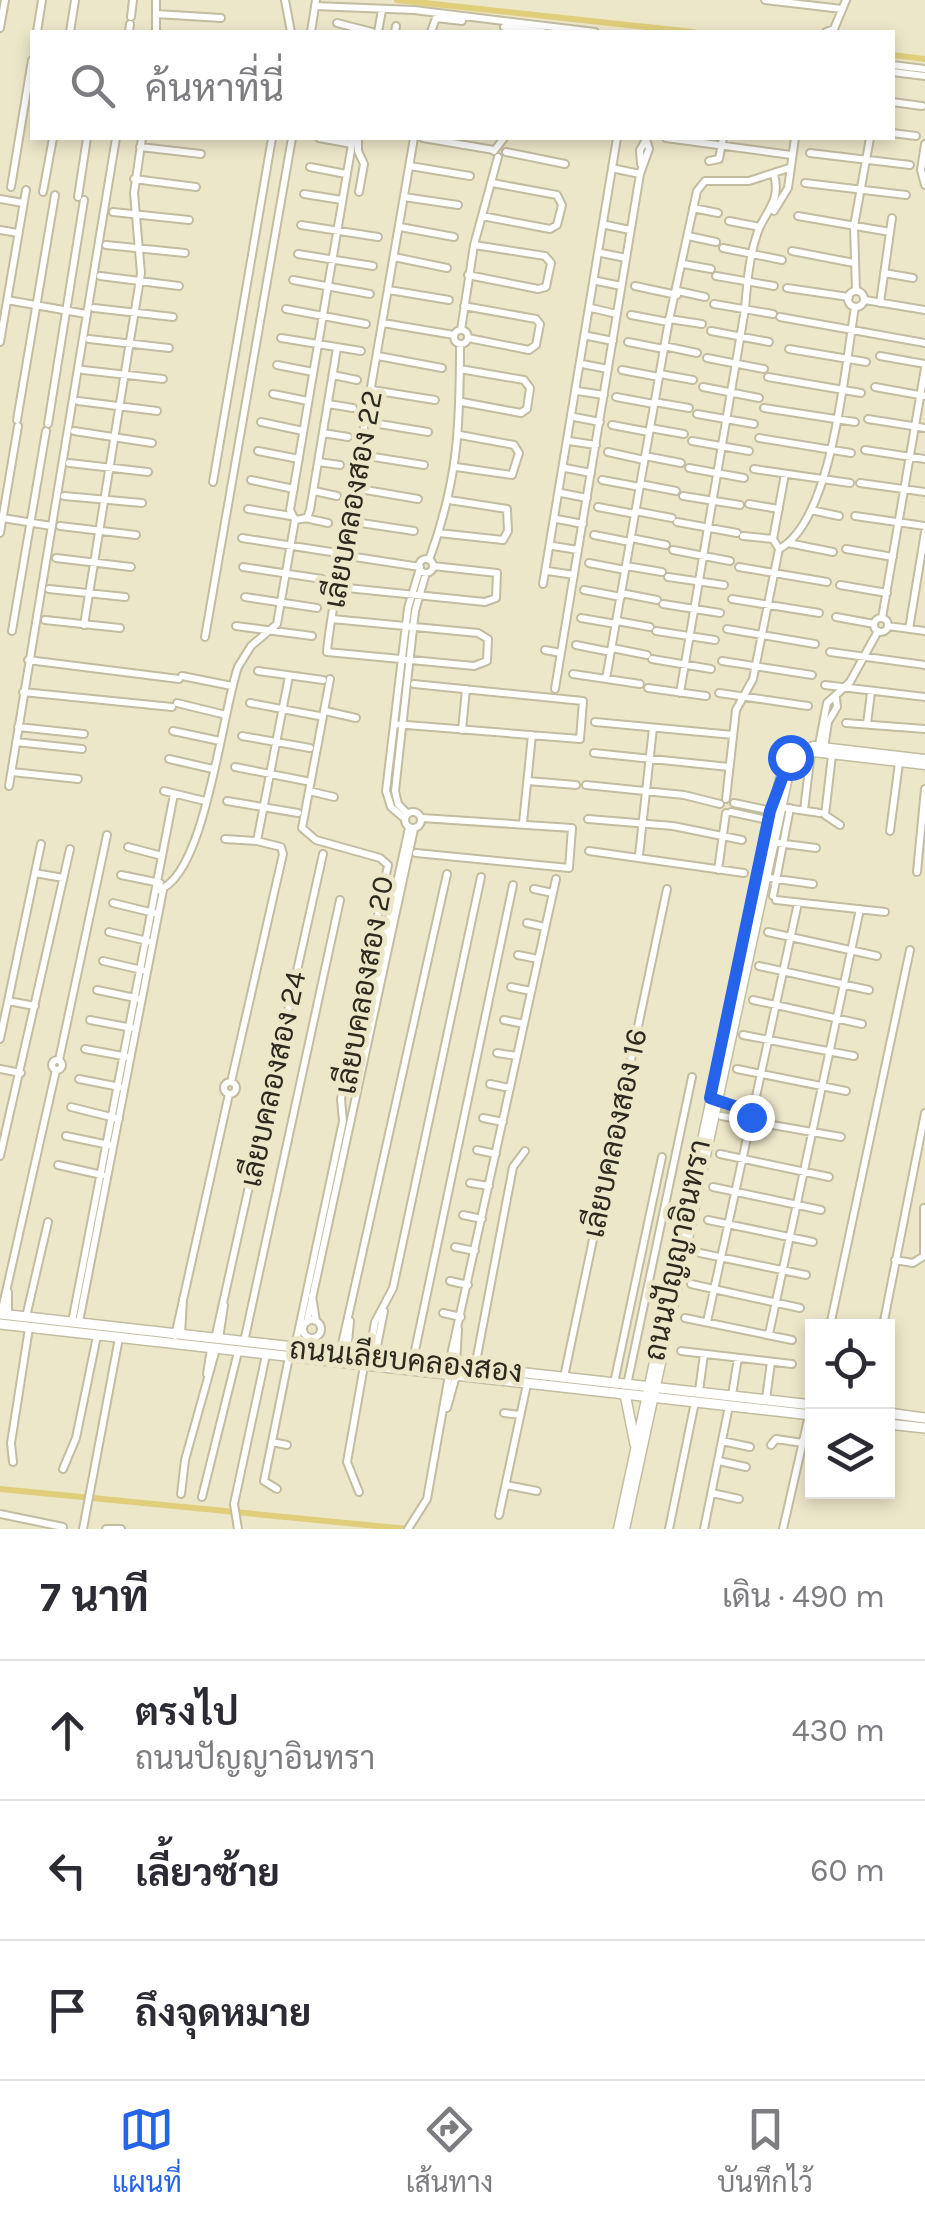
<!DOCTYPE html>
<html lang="th">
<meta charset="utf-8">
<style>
body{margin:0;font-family:Karla,Sarabun,sans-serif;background:#f2f2f3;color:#2b2b33}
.controls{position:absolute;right:30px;bottom:30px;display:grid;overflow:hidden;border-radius:0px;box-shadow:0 5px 15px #0003}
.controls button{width:90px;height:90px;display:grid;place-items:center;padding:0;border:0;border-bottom:2px solid #e1e1e2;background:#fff;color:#2b2b33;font:50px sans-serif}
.stop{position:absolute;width:30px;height:30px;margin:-22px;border:8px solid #2563eb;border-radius:50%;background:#fff}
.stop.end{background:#2563eb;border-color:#fff;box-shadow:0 2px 10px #0008}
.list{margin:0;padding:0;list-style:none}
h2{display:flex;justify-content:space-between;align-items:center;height:130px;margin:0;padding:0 40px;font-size:42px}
h2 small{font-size:32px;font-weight:400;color:#7c7c81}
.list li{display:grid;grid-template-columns:65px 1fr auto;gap:30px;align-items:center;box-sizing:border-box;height:140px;padding:0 40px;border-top:2px solid #e1e1e2}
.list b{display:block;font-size:38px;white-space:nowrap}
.list p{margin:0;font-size:32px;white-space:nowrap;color:#7c7c81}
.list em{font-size:32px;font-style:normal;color:#7c7c81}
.icon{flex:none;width:55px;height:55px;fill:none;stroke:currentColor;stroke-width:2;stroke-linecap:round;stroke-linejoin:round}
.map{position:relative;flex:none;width:925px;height:1529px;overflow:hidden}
.search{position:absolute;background:#fff;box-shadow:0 5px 15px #0003;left:30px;right:30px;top:30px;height:110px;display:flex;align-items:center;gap:25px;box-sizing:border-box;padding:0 35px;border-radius:0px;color:#7c7c81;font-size:38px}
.sheet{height:550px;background:#fff}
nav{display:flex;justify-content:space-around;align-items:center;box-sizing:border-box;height:140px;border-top:2px solid #e1e1e2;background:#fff;font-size:28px;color:#7c7c81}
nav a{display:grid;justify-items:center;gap:5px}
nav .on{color:#2563eb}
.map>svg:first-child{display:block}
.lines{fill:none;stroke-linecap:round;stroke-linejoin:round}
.canal{stroke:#e0ce7b;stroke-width:6}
.minor-casing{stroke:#c2bca0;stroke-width:10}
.tertiary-casing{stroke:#c2bca0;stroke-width:11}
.secondary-casing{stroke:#c2bca0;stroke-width:12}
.minor{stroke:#fff;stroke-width:6}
.tertiary{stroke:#fff;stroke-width:8}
.secondary{stroke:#fff;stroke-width:9}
.route{stroke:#2563eb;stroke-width:12}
.labels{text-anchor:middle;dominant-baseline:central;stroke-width:10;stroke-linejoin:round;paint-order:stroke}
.street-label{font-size:30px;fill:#2c2a1f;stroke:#ede7ca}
</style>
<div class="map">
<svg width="925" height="1529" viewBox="0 0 925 1529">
<rect width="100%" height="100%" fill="#ede7ca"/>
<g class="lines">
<path class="canal" d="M 397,0 L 693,32
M 892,55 L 925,59
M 0,1489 L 408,1529"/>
<g class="minor-casing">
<path id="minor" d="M 156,0 L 156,32
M 285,0 L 291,32
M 765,0 L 842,9
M 315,6 L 414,10 L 595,32
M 156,14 L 221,18
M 131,17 L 133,0
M 337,23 L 372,32
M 504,27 L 543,32
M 0,28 L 5,0
M 37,32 L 42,0
M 70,32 L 75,0
M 129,32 L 130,24
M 311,32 L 316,0
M 378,32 L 382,10
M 395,32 L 396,26
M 431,32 L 436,18 L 462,21
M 826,32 L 834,29 L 846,0
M 892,65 L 925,69
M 892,72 L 925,76
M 892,102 L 922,106
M 892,133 L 916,136
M 319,138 L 352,144
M 358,138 L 358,151 L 364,164 L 359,192
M 423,138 L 494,150
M 666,138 L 791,155
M 925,144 L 921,170 L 925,185
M 140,147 L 201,154
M 494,151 L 504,138
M 506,152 L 565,164
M 810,153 L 910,165
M 709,161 L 719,159 L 723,138
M 641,164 L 640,150 L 647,138
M 410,166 L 470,176
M 310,167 L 346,174
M 616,169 L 640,174
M 134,179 L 196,187
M 805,183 L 906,195
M 11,187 L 32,60
M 43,192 L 53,138
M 304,194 L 342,200
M 78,197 L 87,138
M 404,197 L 458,205
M 0,199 L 23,203
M 693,208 L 718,213
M 774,211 L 788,188 L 795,138
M 113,212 L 189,220
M 482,216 L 550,229 L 557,225 L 562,205 L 557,195 L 492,183
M 798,216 L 890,232
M 729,221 L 760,227
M 301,225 L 378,237
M 606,225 L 630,230
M 400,227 L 454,237
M 0,230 L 18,233
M 688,236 L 716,242
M 106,245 L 185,253
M 723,248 L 782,260
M 792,251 L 854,263
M 601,253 L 626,258
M 298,254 L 373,266
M 394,257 L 447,268
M 683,264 L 711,269
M 884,273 L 913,278
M 468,275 L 538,289 L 546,287 L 551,263 L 545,256 L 474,245
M 100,276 L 179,286
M 716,276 L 774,286
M 293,280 L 370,294
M 597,281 L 621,286
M 635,286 L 677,295
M 787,288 L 849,297
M 389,290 L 449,300
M 678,291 L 705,297
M 856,291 L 854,226 L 870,138
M848 299a8 8 0 1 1 16 0a8 8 0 1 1-16 0Z
M 7,300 L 86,314
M 865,300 L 925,310
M 880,303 L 892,218
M 714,304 L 773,314
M 464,306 L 536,319 L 540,324 L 536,345 L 529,350 L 468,338
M 94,308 L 173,317
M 591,308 L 617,314
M 286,309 L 366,324
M 631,315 L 668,322
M 780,317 L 925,343
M 669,319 L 702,324
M 383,323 L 454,335
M454 337a7 7 0 1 1 14 0a7 7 0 1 1-14 0Z
M 461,330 L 474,245 L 498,157
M 711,331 L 769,342
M 588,336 L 613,341
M 281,338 L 361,351
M 89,339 L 169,348
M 0,342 L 26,190
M 628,342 L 664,349
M 664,346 L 697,353
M 789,349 L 866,362
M 378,356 L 442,368
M 880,356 L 925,364
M 707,358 L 764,369
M 582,364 L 608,369
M 277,365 L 313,372
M 460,369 L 524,380 L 530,388 L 527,409 L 521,413 L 462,402
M 83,370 L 163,379
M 622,370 L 659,377
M 660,374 L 693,380
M 333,375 L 357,380
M 768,377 L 861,393
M 703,387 L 759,398
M 875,387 L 925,396
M 372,390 L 435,400
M 577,391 L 604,395
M 273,394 L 308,401
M 616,397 L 654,404
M 78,401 L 157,411
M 654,402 L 689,408
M 328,404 L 353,408
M 764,408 L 855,422
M 697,414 L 754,424
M 574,417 L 600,422
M 868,419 L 925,428
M 17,420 L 55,195
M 261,422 L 303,431
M 367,422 L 428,432
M 48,424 L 84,200
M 612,425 L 649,432
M 650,428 L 684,434
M 74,431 L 152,443
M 323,433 L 348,437
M 759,438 L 851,453
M 569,441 L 596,445
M 692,441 L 749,451
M 865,450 L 925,459
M 258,451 L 299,459
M 608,452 L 644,460
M 361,455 L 424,465
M 645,456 L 681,463
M 318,462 L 340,465
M 69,463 L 148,472
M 456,467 L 512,475 L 519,453 L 514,445 L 460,435
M 565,468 L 591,473
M 689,468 L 744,478
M 754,469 L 850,483
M 251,480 L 294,489
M 602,480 L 640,487
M 213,482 L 272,138
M 860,483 L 925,492
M 640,484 L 676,491
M 354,488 L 418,499
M 314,491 L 337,496
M 561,493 L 587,498
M 64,496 L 142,503
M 683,496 L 740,505
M 749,504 L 779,509
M 598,507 L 635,514
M 248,509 L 291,516
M 811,510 L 839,516
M 635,511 L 672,518
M 855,516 L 925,526
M 3,518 L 51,526
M 305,518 L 328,523
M 557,519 L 583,524
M 295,520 L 307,518 L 310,510 L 337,348
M 348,521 L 414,531
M 677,522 L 737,533
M 60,526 L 136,535
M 0,533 L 18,426
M 439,533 L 503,540 L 508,531 L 507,509 L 449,500
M 594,535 L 630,542
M 743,536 L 773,539
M 242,538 L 331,552
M 631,538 L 666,545
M 788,543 L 833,552
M 553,546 L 578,550
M 779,549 C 833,521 845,365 855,307
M 846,549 L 893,557
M 673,550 L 730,561
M 342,555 L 420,567
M 56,558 L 131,567
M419 566a7 7 0 1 1 14 0a7 7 0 1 1-14 0Z
M 429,560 C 458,480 460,428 460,345
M 589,563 L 625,570
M 626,566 L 662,572
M 243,567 L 322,579
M 739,567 L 827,582
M 548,571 L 574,575
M 668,577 L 724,585
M 543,584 L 617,138
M 840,585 L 887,593
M 337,587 L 485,602 L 496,598 L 497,573 L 433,566
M 49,589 L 125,597
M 584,590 L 621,597
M 621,593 L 657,600
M 245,597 L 317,608
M 732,599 L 819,613
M 663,604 L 720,613
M 836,617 L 874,624
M 581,618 L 616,624
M 882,618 L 925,368
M874 625a7 7 0 1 1 14 0a7 7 0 1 1-14 0Z
M 332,619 L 478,633 L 488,639 L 487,661 L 474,666 L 327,652 C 329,630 333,608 337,587 L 338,583 L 342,555 L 414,138
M 45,620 L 120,628
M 617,621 L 650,627
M 84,625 L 141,273 L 134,193 L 142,138
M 236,626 L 312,636
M 888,626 L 925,631
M 727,629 L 815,644
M 909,629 L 925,532
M 12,631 L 46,431
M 656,631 L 715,640
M 205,637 L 292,138
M 576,645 L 611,652
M 612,648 L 647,655
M 545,650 L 561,653
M 830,652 L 925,665
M 652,659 L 711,669
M 28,660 L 179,679
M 722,661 L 812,675
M 258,671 L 323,680
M 573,674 L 640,684
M 182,676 L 232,686
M 606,679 L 669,320 L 697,191 L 705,181 L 749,181 L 789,168
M 825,685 L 925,697
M 648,688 L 706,696
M 555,689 L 640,174 L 649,149 L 646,139
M 23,692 L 172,707
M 680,693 L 745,309 C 747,283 749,257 758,231 C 767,209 781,201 774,174
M 719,693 L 808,706
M 177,703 L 226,715
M 250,703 L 319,716
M 325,711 L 356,718
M 595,722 L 733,735
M 846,723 L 925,729
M 394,724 L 580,739 L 583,701 L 414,684
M 867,724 L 871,692
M 18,727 L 84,734
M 462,730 L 466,689
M 173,731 L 220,741
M 242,736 L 310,748
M 16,742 L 82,749
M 824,748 L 828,722 L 837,707 L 836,698
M 818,750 L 827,703 L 850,682 L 878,631
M 594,753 L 729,767
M 832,755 L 825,815 L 840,825
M 169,759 L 213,769
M 235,767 L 306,781
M 12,772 L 78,779
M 528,781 L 576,785
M 586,785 L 684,795 L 720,804
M 9,786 L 116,138
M 164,791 L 205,801
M 309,791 L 334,797
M 726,799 L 736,710 L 753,679 L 779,549 L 773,539 L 785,474
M 227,801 L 298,813
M 734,803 L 777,812
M 786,808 L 820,813
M 804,810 L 811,753
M405 820a8 8 0 1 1 16 0a8 8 0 1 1-16 0Z
M 731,812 L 772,821
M 408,814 L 398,804 L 395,791 L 415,611 L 426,573
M 405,819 L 391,807 L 386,791 L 408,608 L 420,568
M 588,819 L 673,826 L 742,840
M 523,823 L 532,735
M 890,831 L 899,763
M 225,839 L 257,841
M 770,842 L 816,848
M 128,847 L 162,856
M 589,851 L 744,873
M 416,853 L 569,868 L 572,828 L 422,818
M 639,855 L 653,728
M 718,870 L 726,813
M 917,872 L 925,789
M 35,873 L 63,878
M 121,875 L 160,883
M 762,877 L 813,884
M 534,889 L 553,893
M 158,890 C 205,878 222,712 238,667 L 251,646 L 277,624 L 295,520 L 290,510 L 353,138
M 773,896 L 790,808
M 776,900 L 885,912
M 113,903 L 154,913
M 527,923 L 545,927
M 109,932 L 152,942
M 768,932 L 877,956
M 518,955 L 538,959
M 103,961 L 142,970
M 759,966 L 869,990
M 511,987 L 531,991
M 97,990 L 140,999
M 753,1000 L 862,1024
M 8,1001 L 35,1006
M 90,1020 L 132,1028
M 504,1020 L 524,1024
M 743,1035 L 854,1056
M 0,1039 L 41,844
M 85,1049 L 128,1057
M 497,1053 L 517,1056
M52 1065a5 5 0 1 1 10 0a5 5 0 1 1-10 0Z
M 59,1060 L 107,835
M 0,1069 L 21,1073
M 737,1069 L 846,1091
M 79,1079 L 120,1087
M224 1088a6 6 0 1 1 12 0a6 6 0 1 1-12 0Z
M 231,1082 L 283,854 L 281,847 L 257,841 L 289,676
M 490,1084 L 510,1088
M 356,1085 L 358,1059 L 409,828
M 724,1106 L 754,1114
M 71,1107 L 119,1119
M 721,1116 L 841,1137
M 483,1118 L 503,1122
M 66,1136 L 109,1145
M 477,1150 L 496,1154
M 720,1154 L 829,1177
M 0,1156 L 70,849
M 58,1165 L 102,1175
M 470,1183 L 489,1186
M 713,1187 L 821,1210
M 463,1215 L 482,1219
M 708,1220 L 813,1242
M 455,1247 L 475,1251
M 700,1253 L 806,1275
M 895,1260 L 913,1263 L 924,1256 L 924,1208
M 450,1281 L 468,1285
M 691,1284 L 800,1308
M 312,1296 L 316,1321
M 443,1313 L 461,1317
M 1,1314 L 56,1070
M 8,1315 L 8,1292
M 26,1317 L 48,1222
M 685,1318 L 792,1340
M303 1329a9 9 0 1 1 18 0a9 9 0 1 1-18 0Z
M 72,1322 L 174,794
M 79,1322 L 163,890
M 307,1322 L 414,829
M 707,1322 L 798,903
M 830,1326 L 910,950
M 883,1326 L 925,1113
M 769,1334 L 860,909
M 181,1335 L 183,1299
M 175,1336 L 229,1094
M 215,1339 L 323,854
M 219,1339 L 224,1305
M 244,1342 L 340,900
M 295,1347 L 343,1121 L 341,1099 L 388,865 L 380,858 L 316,840 L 302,828 L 330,679
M 681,1351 L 792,1364
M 340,1353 L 447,874
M 347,1353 L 350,1321
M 369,1356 L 375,1322 L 393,1288 L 481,877
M 375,1356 L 384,1311
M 413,1360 L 513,885
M 449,1364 L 556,879
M 456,1365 L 458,1329
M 475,1367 L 513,1167 L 525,1151
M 207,1374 L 211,1349
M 564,1377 L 667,889
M 614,1383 L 662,1157
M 627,1385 L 692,1077
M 699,1391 L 704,1354
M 732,1395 L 738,1358
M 766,1399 L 771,1362
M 447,1408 L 456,1376
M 504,1413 L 520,1415
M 722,1441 L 750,1447
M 272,1442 L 287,1445
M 771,1445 L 776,1439 L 803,1443
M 719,1461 L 746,1467
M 13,1462 L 11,1443 L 29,1328
M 63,1469 L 76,1438 L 97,1336
M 506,1485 L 537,1491
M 277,1489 L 264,1481 L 289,1357
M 359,1492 L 347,1462 L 364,1366
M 712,1493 L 739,1499
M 181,1494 L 185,1460 L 216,1349
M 202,1497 L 238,1352
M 0,1514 L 63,1527
M 499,1515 L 527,1384
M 83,1529 L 119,1338
M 106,1529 L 121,1529
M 238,1529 L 234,1504 L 266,1355
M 408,1529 L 427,1499 L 449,1375
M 669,1529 L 695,1402
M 704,1529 L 729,1406
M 783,1529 L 809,1415"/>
</g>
<g class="tertiary-casing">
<path id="tertiary" d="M 618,1529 L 781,774 L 790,757 L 813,746 L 925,759
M 625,1529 L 788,777 L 796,761 L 813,752 L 925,765"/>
</g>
<g class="secondary-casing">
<path id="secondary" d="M 0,1314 L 812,1405
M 0,1324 L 812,1415
M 625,1394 L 635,1444
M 888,1413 L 925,1418
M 888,1424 L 925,1428"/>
</g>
<use href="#minor" class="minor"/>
<use href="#tertiary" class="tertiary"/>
<use href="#secondary" class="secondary"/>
</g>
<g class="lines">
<path class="route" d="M 751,1117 L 752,1112 L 710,1098 L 770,811 L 790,757"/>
</g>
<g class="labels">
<g class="street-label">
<text transform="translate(353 499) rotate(-80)">เลียบคลองสอง 22</text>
<text transform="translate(364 985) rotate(-80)">เลียบคลองสอง 20</text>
<text transform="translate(273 1079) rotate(-78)">เลียบคลองสอง 24</text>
<text transform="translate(615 1133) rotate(-78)">เลียบคลองสอง 16</text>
<text transform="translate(677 1250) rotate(-78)">ถนนปัญญาอินทรา</text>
<text transform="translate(406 1360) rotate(6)">ถนนเลียบคลองสอง</text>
</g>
</g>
</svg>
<div class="controls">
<button><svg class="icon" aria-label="locate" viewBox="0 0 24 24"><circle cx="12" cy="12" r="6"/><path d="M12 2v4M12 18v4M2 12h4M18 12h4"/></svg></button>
<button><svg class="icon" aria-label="layers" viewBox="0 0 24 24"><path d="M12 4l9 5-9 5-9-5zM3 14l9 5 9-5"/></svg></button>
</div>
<div class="stop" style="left:790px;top:757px"></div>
<div class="stop end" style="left:751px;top:1117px"></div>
<div class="search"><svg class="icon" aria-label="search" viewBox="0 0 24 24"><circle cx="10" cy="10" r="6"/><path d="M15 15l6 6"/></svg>ค้นหาที่นี่</div>
</div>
<section class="sheet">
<h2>7 นาที<small>เดิน · 490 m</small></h2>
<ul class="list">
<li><svg class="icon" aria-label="ahead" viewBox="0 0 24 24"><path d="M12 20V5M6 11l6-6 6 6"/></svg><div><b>ตรงไป</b><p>ถนนปัญญาอินทรา</p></div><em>430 m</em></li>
<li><svg class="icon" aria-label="left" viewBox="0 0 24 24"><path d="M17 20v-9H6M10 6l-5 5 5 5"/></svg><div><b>เลี้ยวซ้าย</b></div><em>60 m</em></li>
<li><svg class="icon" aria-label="arrive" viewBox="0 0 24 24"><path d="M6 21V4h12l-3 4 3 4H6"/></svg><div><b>ถึงจุดหมาย</b></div></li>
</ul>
</section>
<nav>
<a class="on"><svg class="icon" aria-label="map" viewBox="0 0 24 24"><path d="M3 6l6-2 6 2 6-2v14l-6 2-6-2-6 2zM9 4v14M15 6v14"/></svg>แผนที่</a>
<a><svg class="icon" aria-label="directions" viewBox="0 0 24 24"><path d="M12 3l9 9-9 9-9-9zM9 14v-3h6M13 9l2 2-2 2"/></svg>เส้นทาง</a>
<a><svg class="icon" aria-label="saved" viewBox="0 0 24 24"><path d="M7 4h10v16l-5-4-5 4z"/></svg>บันทึกไว้</a>
</nav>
